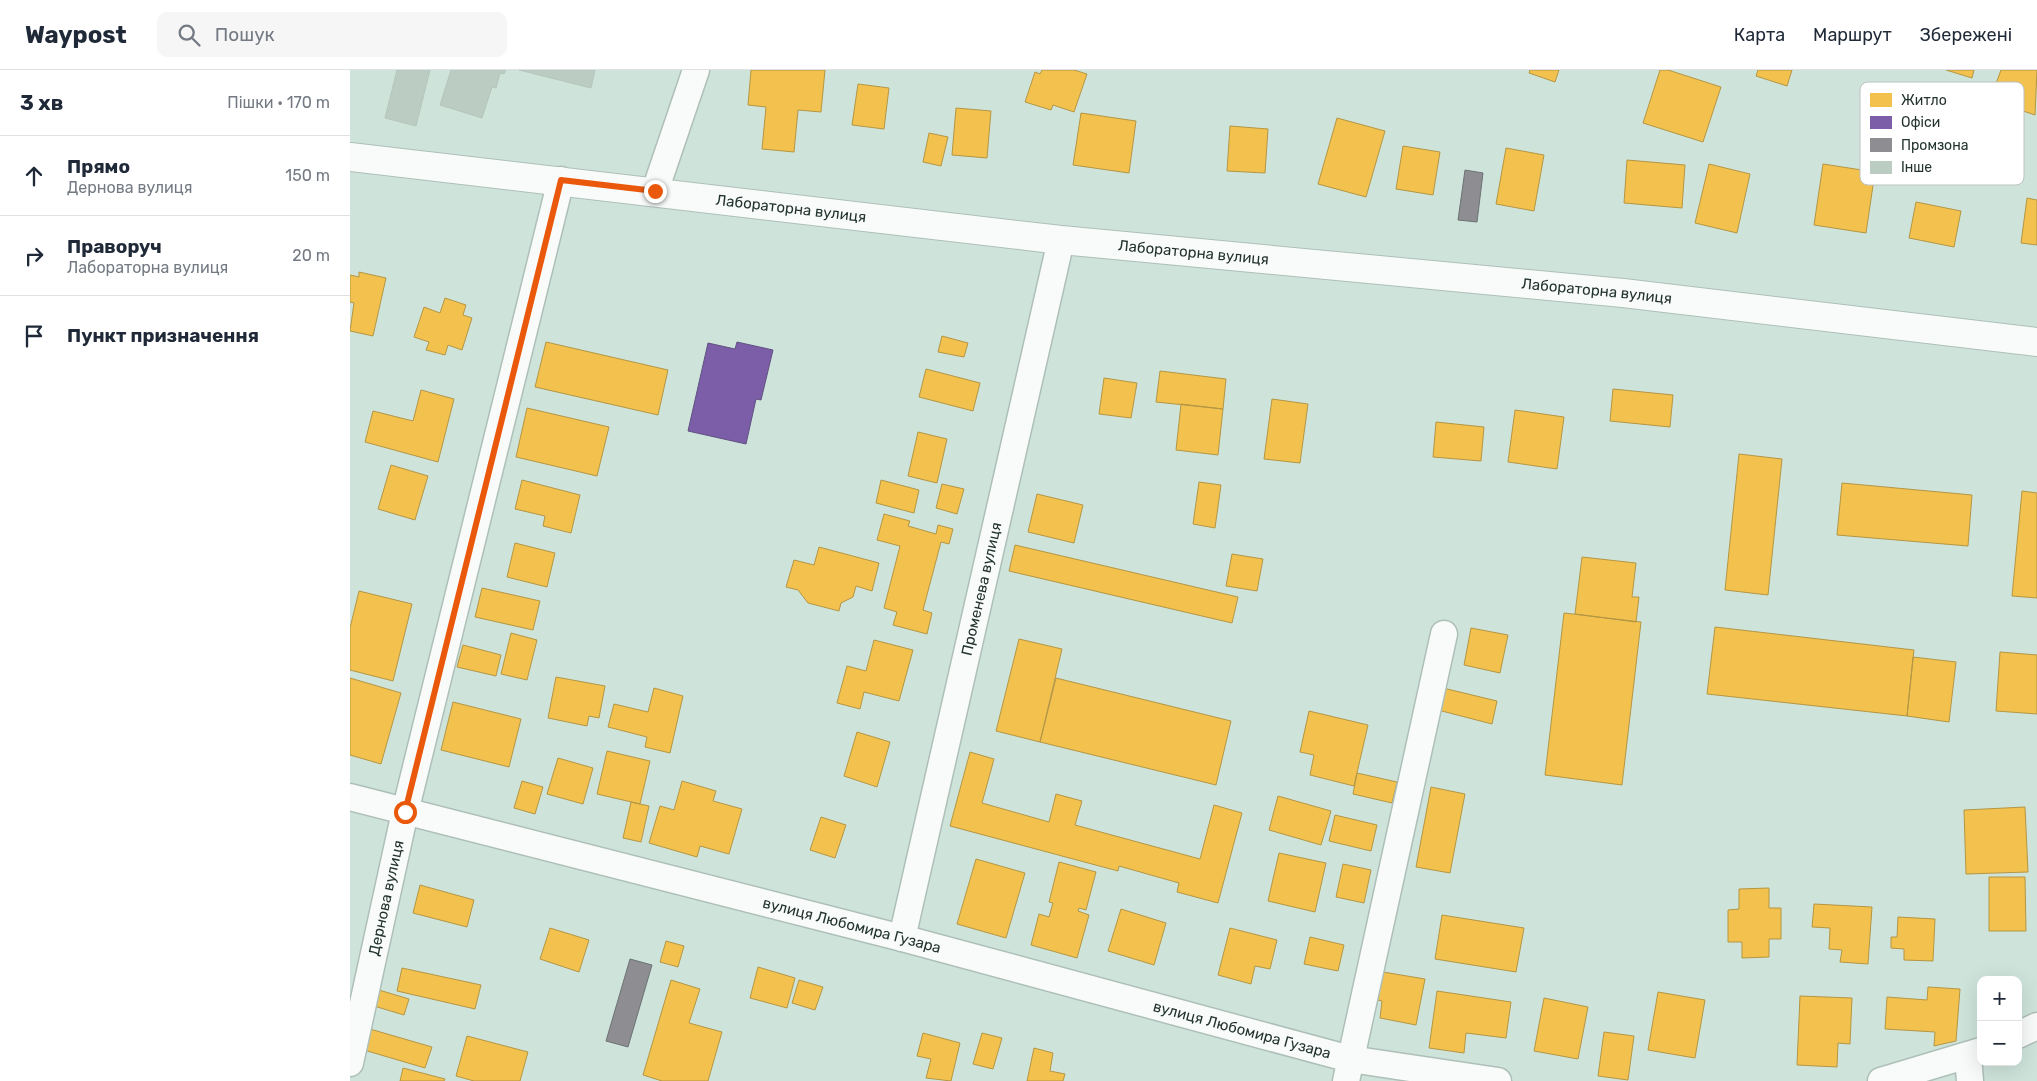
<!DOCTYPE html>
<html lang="uk">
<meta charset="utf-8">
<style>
body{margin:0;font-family:Rubik,sans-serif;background:#f6f6f7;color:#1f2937}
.controls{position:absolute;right:15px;bottom:15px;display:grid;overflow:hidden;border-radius:10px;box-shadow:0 5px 20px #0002}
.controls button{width:45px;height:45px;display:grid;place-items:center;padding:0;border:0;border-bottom:1px solid #e0e1e3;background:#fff;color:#1f2937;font:25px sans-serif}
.stop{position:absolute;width:15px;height:15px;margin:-11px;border:4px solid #ea580c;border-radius:50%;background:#fff}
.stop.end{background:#ea580c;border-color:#fff;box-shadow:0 1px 5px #0008}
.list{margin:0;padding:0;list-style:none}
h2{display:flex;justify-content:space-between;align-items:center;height:65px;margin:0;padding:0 20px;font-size:21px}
h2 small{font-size:16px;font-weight:400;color:#747a83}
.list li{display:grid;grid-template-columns:32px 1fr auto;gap:15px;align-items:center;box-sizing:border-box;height:80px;padding:0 20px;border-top:1px solid #e0e1e3}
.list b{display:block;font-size:19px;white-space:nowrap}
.list p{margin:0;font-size:16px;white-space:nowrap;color:#747a83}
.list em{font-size:16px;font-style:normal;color:#747a83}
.icon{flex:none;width:28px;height:28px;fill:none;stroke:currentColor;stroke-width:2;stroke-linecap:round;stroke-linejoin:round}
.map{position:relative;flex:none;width:1687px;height:1011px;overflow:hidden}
header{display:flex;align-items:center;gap:30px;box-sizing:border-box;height:70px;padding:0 25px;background:#fff;border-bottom:1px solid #e0e1e3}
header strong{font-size:24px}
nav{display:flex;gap:28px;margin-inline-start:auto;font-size:18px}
.search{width:350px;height:45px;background:#f6f6f7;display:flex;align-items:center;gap:12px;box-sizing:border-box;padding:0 18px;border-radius:10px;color:#747a83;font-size:19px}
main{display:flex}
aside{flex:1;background:#fff}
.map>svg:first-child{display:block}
.homes{fill:#f2c14e;stroke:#b49644}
.offices{fill:#7b5ea7;stroke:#615182}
.industry{fill:#8d8d92;stroke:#6d7274}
.building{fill:#bbcdc2;stroke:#b6c5bc}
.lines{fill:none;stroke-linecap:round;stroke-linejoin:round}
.street-casing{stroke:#aebfb8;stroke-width:29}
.secondary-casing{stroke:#aebfb8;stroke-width:30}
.street{stroke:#f8fbfa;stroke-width:26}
.secondary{stroke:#f8fbfa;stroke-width:28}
.route{stroke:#ea580c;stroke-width:6}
.labels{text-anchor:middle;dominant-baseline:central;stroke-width:5;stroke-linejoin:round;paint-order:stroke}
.street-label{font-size:15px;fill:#23332d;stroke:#fff}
.key{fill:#fff;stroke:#bdc2c0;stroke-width:1}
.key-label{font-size:14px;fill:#23332d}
</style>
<header>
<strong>Waypost</strong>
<div class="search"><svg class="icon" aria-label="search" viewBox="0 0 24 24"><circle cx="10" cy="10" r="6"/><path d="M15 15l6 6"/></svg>Пошук</div>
<nav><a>Карта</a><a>Маршрут</a><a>Збережені</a></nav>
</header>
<main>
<aside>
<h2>3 хв<small>Пішки · 170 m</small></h2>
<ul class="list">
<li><svg class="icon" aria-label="ahead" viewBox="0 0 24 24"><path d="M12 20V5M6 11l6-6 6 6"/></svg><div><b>Прямо</b><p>Дернова вулиця</p></div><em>150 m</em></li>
<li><svg class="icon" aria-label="right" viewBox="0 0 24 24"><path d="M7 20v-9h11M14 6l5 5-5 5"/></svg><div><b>Праворуч</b><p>Лабораторна вулиця</p></div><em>20 m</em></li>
<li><svg class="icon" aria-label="arrive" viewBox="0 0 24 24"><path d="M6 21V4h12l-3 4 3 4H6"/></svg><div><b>Пункт призначення</b></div></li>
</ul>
</aside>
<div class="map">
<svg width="1687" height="1011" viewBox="0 0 1687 1011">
<rect width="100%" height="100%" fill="#cee4db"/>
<path class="homes" d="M 401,0 L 475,0 L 471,42 L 448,40 L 444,82 L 412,79 L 416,37 L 398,35 Z
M 692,0 L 724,0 L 737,4 L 724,42 L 703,35 L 701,40 L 675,32 L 685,2 L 690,4 Z
M 1180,0 L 1209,0 L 1205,12 L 1179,3 Z
M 1310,0 L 1318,0 L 1371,17 L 1353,72 L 1293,53 Z
M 1408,0 L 1442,0 L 1437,16 L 1406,6 Z
M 1596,0 L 1624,0 L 1622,8 Z
M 1651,0 L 1687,0 L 1685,45 L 1640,30 Z
M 508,14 L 539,18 L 534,59 L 502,55 Z
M 606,38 L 641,41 L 637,88 L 602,85 Z
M 731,43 L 786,51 L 779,103 L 723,95 Z
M 987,48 L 1035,61 L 1016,127 L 968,114 Z
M 880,56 L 918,59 L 915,103 L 877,101 Z
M 579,63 L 598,67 L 591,96 L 573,92 Z
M 1053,76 L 1090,82 L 1083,125 L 1046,119 Z
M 1156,78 L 1194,85 L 1184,141 L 1146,134 Z
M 1277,90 L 1335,95 L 1332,138 L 1274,133 Z
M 1359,94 L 1400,104 L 1387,163 L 1345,153 Z
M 1473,94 L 1525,102 L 1516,163 L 1464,155 Z
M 1677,128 L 1687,130 L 1687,175 L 1671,173 Z
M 1566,132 L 1611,141 L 1604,177 L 1559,168 Z
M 9,202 L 36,208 L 23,266 L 0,261 L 4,233 L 0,232 L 0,205 L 9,207 Z
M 95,228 L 116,235 L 113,245 L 122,248 L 112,280 L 98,275 L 95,285 L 76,280 L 79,272 L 64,267 L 74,237 L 90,243 Z
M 592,266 L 618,273 L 614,287 L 588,282 Z
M 196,272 L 318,300 L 308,345 L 185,317 Z
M 576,299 L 630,313 L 623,341 L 569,327 Z
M 810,301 L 876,309 L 873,339 L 806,332 Z
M 754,308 L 787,313 L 781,348 L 749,344 Z
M 1263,319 L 1323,325 L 1320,357 L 1260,351 Z
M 71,320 L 104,329 L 88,392 L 15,372 L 23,341 L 63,351 Z
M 922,329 L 958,334 L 950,393 L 914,389 Z
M 831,334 L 873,339 L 868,385 L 826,380 Z
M 177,338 L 259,357 L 247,406 L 166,387 Z
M 1165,340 L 1214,347 L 1207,399 L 1158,392 Z
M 1086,352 L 1134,357 L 1131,391 L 1083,387 Z
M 568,362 L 597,369 L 587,413 L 558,406 Z
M 1389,384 L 1432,389 L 1418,525 L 1375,520 Z
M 41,395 L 78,406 L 65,450 L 28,439 Z
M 172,410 L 230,425 L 221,463 L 193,456 L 195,446 L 165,439 Z
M 531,410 L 569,420 L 564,443 L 526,433 Z
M 849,412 L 871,415 L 865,458 L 843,454 Z
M 1492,413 L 1622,425 L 1618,476 L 1487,465 Z
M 592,414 L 614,419 L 607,444 L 586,438 Z
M 1672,421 L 1687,423 L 1687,528 L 1662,526 Z
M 687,424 L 733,435 L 724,473 L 678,462 Z
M 534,444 L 560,451 L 558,456 L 586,464 L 588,455 L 603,459 L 599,474 L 591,472 L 573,540 L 582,543 L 577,564 L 543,555 L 547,542 L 534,538 L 550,476 L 527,470 Z
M 165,473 L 205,483 L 197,517 L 157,507 Z
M 665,475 L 888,527 L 882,553 L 659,501 Z
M 469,477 L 529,493 L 522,521 L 506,516 L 503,527 L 491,533 L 489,541 L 458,533 L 448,520 L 436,517 L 444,490 L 464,495 Z
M 882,484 L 913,489 L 907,521 L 876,516 Z
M 1232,487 L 1286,493 L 1282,527 L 1289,527 L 1286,552 L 1225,544 Z
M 132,518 L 190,531 L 183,560 L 125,547 Z
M 9,521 L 62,534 L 43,611 L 0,600 L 0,558 Z
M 1214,543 L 1291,552 L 1272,715 L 1195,705 Z
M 1365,557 L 1564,580 L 1557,646 L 1357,624 Z
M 1121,558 L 1158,565 L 1150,603 L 1114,595 Z
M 161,563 L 187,570 L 177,610 L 151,604 Z
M 669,569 L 712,579 L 690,672 L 646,661 Z
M 524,570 L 563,580 L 549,631 L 514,622 L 510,639 L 487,633 L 497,596 L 516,601 Z
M 113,575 L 151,585 L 146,606 L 107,597 Z
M 1650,582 L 1687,585 L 1687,644 L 1646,641 Z
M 1563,587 L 1606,592 L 1599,652 L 1557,646 Z
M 206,607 L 255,616 L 249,648 L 239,646 L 237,656 L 198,648 Z
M 0,608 L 51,623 L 31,694 L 0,685 Z
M 706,608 L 881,651 L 866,715 L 690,672 Z
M 304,618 L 333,626 L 320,683 L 295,677 L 297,667 L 258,657 L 264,634 L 298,642 Z
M 1093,618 L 1147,631 L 1142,654 L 1088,640 Z
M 103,632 L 171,649 L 159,697 L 91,680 Z
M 959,641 L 1018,655 L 1004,716 L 960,705 L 964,685 L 950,682 Z
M 507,662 L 540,672 L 527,717 L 494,706 Z
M 257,681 L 300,691 L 290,734 L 247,724 Z
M 620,682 L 644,689 L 632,733 L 699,752 L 706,724 L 732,731 L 725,755 L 850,789 L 864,735 L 892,743 L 868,833 L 827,822 L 829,813 L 769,796 L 768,801 L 600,756 Z
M 208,688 L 243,698 L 233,734 L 197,724 Z
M 1007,703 L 1047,712 L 1042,733 L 1003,724 Z
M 172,711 L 193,717 L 185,744 L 164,738 Z
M 332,711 L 366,721 L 363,731 L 392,739 L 379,784 L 350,776 L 347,787 L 299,773 L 310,736 L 324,740 Z
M 1081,717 L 1115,724 L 1100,803 L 1066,797 Z
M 928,726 L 981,741 L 971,775 L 919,760 Z
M 281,732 L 299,736 L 291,772 L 273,768 Z
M 1675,737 L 1678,802 L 1616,804 L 1614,740 Z
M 985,745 L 1027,755 L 1021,781 L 979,771 Z
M 471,747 L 496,755 L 485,788 L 460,780 Z
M 929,783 L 976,793 L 965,842 L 918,831 Z
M 626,789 L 675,803 L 656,868 L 607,854 Z
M 709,792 L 746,802 L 736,840 L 729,838 L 728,841 L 739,845 L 727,888 L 681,875 L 689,844 L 699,847 L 703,833 L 699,832 Z
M 993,794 L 1021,800 L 1014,833 L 986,827 Z
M 1639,807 L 1675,807 L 1676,861 L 1639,861 Z
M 70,815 L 124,830 L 117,857 L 63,843 Z
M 1419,818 L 1419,838 L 1431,838 L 1431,869 L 1419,869 L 1419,887 L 1392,888 L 1392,872 L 1378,872 L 1378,840 L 1389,839 L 1389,819 Z
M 1464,834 L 1522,837 L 1518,894 L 1490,892 L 1492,880 L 1479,879 L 1480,858 L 1462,857 Z
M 771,839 L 816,853 L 804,895 L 758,881 Z
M 1092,845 L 1174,858 L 1166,902 L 1085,889 Z
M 1548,847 L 1585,849 L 1583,891 L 1554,890 L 1554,879 L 1541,878 L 1541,867 L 1547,867 Z
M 200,858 L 239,870 L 229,902 L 190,889 Z
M 880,858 L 927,870 L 920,899 L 905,896 L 901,914 L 868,905 Z
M 960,867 L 994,875 L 988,901 L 954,894 Z
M 316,871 L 334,876 L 328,897 L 310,892 Z
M 408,897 L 445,908 L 437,938 L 400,928 Z
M 52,898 L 131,915 L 125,939 L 47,921 Z
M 1027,901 L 1075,909 L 1066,955 L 1030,948 L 1032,931 L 1022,929 Z
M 321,910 L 350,919 L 339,953 L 372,962 L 358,1011 L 312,1011 L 293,1005 Z
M 449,910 L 473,917 L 465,940 L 442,933 Z
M 1578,917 L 1610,919 L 1606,971 L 1584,976 L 1585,962 L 1535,959 L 1537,927 L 1577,930 Z
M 29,920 L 59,929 L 54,945 L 24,936 Z
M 1087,921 L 1161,932 L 1156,968 L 1116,963 L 1114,983 L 1079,978 Z
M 1308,922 L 1355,930 L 1345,988 L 1298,980 Z
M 1450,926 L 1502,928 L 1500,974 L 1488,973 L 1487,997 L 1447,995 Z
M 1194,928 L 1238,937 L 1228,989 L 1184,981 Z
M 20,959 L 82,977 L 75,998 L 14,980 Z
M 1254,962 L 1284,966 L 1278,1010 L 1248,1006 Z
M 573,963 L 610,973 L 601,1011 L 576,1008 L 581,989 L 567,986 Z
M 632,963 L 652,968 L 643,999 L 623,994 Z
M 117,966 L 178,982 L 170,1011 L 124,1011 L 106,1006 Z
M 684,978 L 703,983 L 700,1001 L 715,1004 L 713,1011 L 677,1011 Z
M 53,998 L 95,1009 L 94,1011 L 50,1011 Z"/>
<path class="offices" d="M 387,272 L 423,280 L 411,330 L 406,329 L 396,374 L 338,361 L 358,273 L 385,279 Z"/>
<path class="industry" d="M 1115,100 L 1133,103 L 1127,152 L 1108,150 Z
M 280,889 L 302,895 L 278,977 L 256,971 Z"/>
<path class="building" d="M 47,0 L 80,0 L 66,56 L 35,48 Z
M 101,0 L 156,0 L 154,4 L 150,3 L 146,18 L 142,17 L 132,48 L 90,35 Z
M 169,0 L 245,0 L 241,18 Z"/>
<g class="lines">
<g class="street-casing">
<g id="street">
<path d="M 305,121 L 346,0"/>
<path id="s1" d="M 0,727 L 552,868 L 1000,989 L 1148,1011"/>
<path id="s2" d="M 552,868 L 711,170"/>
<path d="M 1668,965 L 1687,956"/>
<path d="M 1618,986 L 1620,1011"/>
<path id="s3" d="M 0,993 L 55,742 L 211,110"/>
<path d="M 996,1011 L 1094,564"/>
<path d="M 1531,1011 L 1631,981"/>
</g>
</g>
<g class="secondary-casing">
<g id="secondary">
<path id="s4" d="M 0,87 L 711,170 L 1273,223 L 1687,272"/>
</g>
</g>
<use href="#street" class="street"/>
<use href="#secondary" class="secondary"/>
</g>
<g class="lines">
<path class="route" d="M 55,742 L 211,110 L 305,121"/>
</g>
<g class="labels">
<g class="street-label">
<text stroke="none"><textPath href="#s4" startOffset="444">Лабораторна вулиця</textPath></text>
<text stroke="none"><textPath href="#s4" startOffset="849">Лабораторна вулиця</textPath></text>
<text stroke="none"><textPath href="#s4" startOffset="1254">Лабораторна вулиця</textPath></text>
<text stroke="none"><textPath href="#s2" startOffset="358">Променева вулиця</textPath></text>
<text stroke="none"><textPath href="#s3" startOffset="169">Дернова вулиця</textPath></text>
<text stroke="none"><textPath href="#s1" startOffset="518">вулиця Любомира Гузара</textPath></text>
<text stroke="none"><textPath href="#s1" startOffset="922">вулиця Любомира Гузара</textPath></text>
</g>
</g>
<rect x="1510" y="12" width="164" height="103" rx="8" class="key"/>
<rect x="1520" y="23" width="22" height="14" fill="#f2c14e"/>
<rect x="1520" y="46" width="22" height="13" fill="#7b5ea7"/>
<rect x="1520" y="68" width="22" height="14" fill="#8d8d92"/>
<rect x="1520" y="91" width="22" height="13" fill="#bbcdc2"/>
<g class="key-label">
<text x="1551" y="35">Житло</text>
<text x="1551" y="57">Офіси</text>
<text x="1551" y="80">Промзона</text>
<text x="1551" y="102">Інше</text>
</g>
</svg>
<div class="controls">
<button>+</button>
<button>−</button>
</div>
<div class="stop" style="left:55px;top:742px"></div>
<div class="stop end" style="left:305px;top:121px"></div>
</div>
</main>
